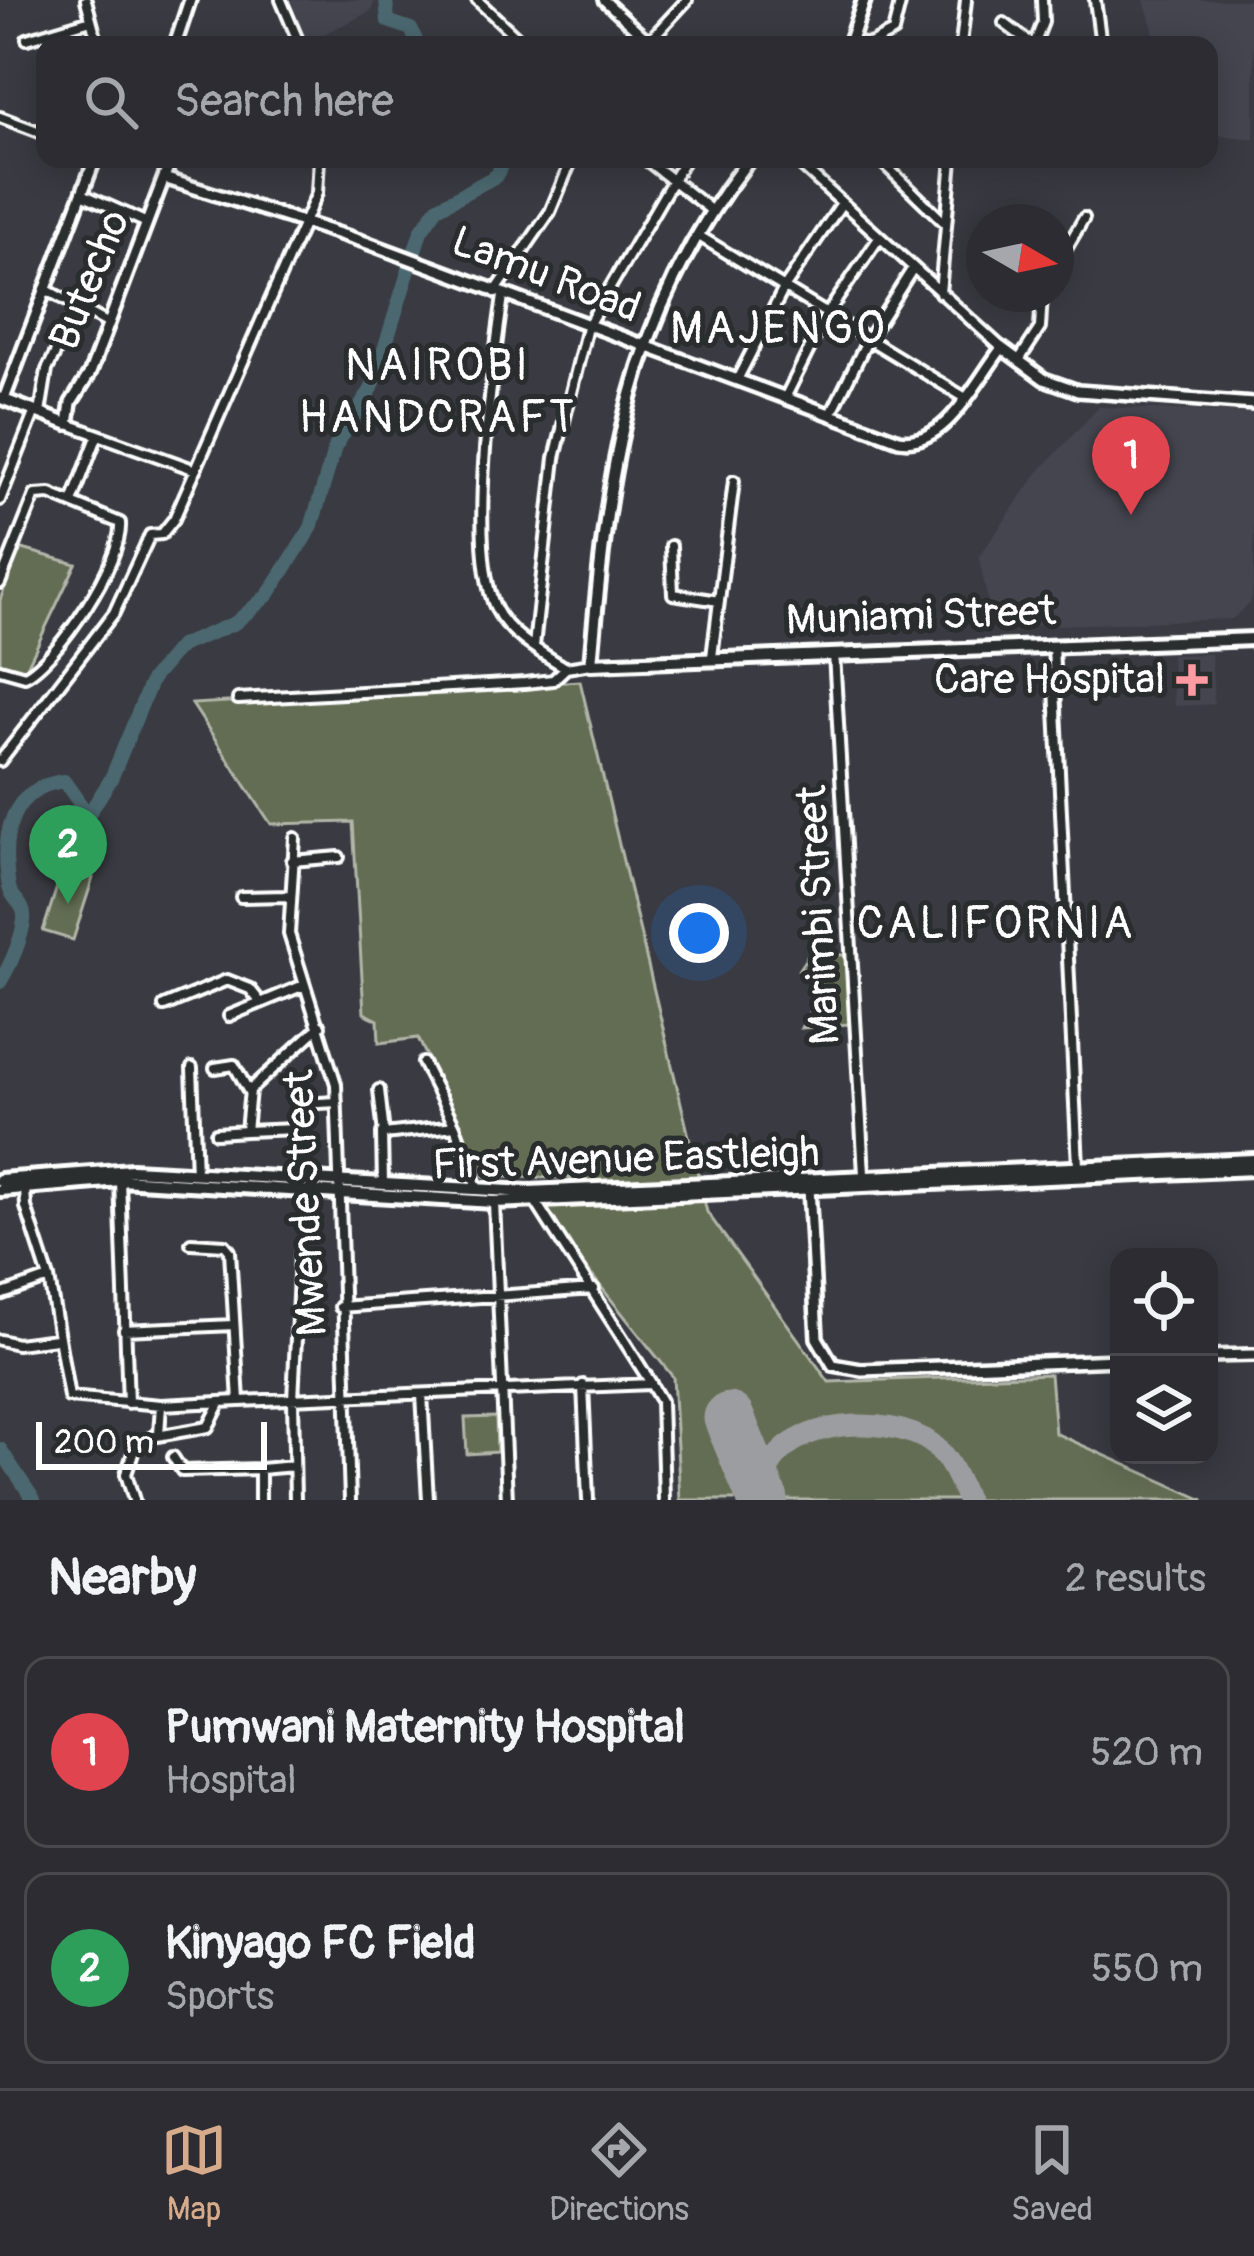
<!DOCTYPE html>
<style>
body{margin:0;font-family:Pangolin,sans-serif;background:#34343a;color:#f1f3f6}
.controls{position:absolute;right:36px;bottom:36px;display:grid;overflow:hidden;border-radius:24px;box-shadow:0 6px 30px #0003}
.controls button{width:108px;height:108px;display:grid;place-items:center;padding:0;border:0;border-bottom:3px solid #48484d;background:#2c2c32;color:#f1f3f6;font:60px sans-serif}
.compass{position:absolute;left:966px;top:204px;width:108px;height:108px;border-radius:50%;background:#2c2c32;box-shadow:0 6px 30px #0003;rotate:99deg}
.scale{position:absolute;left:36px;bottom:30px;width:231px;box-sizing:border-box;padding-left:12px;border:6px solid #fff;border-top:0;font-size:33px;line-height:42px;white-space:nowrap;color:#fff;-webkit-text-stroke:9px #2a2d2e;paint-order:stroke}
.you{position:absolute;left:699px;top:933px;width:42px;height:42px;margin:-30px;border:9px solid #fff;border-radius:50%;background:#1a73e8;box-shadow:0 0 0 18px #1a73e833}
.badge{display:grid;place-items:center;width:78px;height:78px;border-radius:50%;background:#d6ab8b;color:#fff;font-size:39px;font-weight:700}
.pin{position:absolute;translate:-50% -99px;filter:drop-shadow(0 3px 6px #0008)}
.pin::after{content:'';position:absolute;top:63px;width:42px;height:36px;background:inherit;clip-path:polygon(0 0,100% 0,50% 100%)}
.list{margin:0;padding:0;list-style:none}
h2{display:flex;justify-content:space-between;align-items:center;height:156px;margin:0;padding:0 48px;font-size:51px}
h2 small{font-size:39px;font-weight:400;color:#a6a7ac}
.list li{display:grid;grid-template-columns:78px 1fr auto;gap:36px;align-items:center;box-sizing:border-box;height:192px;margin:0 24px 24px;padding:0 24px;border:3px solid #48484d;border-radius:24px}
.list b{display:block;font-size:45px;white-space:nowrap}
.list p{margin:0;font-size:39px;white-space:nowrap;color:#a6a7ac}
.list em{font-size:39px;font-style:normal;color:#a6a7ac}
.icon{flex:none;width:66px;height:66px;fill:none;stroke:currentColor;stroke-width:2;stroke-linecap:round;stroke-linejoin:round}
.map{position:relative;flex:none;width:1254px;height:1500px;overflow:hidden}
.search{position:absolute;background:#2c2c32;box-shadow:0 6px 30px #0003;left:36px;right:36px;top:36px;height:132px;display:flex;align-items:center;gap:30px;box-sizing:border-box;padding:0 42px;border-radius:24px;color:#a6a7ac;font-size:45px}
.sheet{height:588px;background:#2c2c32}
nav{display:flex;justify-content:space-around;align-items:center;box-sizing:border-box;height:168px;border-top:3px solid #48484d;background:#2c2c32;font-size:33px;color:#a6a7ac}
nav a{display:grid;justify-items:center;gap:6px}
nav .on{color:#d6ab8b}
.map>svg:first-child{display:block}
.built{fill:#454550}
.green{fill:#646d53;stroke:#b2b6a9;stroke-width:3}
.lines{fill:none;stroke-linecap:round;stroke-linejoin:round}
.river{stroke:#4c686f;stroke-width:14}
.taxiway{stroke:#9c9da0;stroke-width:21}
.runway{stroke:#9c9da0;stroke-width:51}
.minor-casing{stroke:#fff;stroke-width:16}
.tertiary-casing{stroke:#fff;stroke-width:18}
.secondary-casing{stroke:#fff;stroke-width:20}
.minor{stroke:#2a2d2e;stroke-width:8}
.tertiary{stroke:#2a2d2e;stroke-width:9}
.secondary{stroke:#2a2d2e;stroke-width:10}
.poi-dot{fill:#ff9aa2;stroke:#2a2d2e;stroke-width:4.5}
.labels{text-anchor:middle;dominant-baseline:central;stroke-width:10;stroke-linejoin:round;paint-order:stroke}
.street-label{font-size:42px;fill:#fff;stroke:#2a2d2e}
.poi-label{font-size:42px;fill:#fff;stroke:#2a2d2e;text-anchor:end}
.neighbourhood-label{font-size:45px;letter-spacing:3px;fill:#fff;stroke:#2a2d2e}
</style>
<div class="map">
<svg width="1254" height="1500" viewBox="0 0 1254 1500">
<rect width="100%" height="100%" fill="#3a3b42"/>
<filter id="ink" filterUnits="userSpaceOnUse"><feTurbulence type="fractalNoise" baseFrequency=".00833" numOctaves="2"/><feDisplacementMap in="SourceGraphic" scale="24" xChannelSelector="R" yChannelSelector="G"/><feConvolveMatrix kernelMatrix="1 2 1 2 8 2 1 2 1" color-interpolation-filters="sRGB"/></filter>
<g filter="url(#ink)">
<path class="built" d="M 291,0 L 375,0 L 371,11 L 306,43 Z
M 1144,0 L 1254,0 L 1254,139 L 1209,134 L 1209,45 L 1158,45 Z
M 1099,407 L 1254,413 L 1254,582 L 1251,602 L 1232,619 L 993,627 L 979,557 L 1037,474 Z
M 1211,654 L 1214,704 L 1174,706 L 1171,655 Z"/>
<path class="green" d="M 19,548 L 76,564 L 25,671 L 0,663 L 0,600 Z
M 580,681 L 707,1212 L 829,1382 L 1050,1374 L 1055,1433 L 1204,1500 L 680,1500 L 673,1377 L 542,1213 L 572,1177 C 541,1180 515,1175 484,1176 L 418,1038 L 379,1043 L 378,1020 L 364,1013 L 353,822 L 271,824 L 192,704 Z
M 63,868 L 93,878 L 73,940 L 43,931 Z
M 809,954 L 845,955 L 850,1024 L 801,1028 L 811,1009 L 808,969 L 799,969 Z
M 496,1417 L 497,1452 L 467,1454 L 465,1418 Z"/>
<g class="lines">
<path class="river" d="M 386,0 L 388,21 L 411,29 L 418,45
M 0,982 C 10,966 22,939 24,920 C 26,904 12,900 9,887 C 0,833 11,788 64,781 L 88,815 L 111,779 L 152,679 L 180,646 L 235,623 L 268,595 L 311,528 L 335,447 L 372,388 L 421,231 L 437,208 L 496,176 L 505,159
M 0,1449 L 34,1500"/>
<path class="taxiway" d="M 765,1500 C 756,1422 874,1411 925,1439 C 948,1452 957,1478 967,1500"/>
<path class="runway" d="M 729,1418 L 763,1500"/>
<g class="minor-casing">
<path id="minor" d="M 86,0 L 98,45
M 281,0 L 300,45
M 477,0 L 525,45
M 604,0 L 653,45
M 1095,0 L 1101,45
M 1004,23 L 1033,45
M 27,39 L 91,20
M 648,42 L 687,0
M 851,43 L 870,44 L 893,32 L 901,0
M 961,45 L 966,0
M 1034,45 L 1043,22 L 1042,0
M 0,117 L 45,134
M 645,159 L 712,211
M 794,159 L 1002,348
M 879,159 L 946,224
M 82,194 L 147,223
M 699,236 L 964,397
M 1056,266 L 1084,218
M 45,289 L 107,323
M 495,292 L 550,212 L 572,159
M 940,293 L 952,159
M 503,296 C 493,367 466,548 496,609 C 509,635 542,653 566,668 L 591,664
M 1019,360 L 1040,328 L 1042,294
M 737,380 L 784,288 L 842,203
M 785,398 L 827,314 L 879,238
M 40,413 L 47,370 L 78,307
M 831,414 L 868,339 L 913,268
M 68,424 L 196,470
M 0,500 L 35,411
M 72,502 L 97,437
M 671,546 L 673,594 L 719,601
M 0,583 L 35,495 L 50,494 L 120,523 C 123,561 58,659 25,676 L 0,669
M 534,646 L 555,458 L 587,327 L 685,159
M 1053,646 L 1078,1166
M 834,654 L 864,1174
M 712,657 L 734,481
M 238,699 L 525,683 L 553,680 L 566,668
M 0,761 L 114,613 L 150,535 L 162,534 L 174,519 L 317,193 L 319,159
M 295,838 L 289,934 L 336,1084 L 350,1500
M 292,861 L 339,857
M 241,897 L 288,896
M 164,1006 L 227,980 L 250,989 L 261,1003
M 229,1016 L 304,985
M 423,1063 L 455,1126
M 192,1068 L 196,1174
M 215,1068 L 234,1065 L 249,1092
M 379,1090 L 384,1134 L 455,1126 L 478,1190
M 295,1129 L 298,1181
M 246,1131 L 295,1129 L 301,1104 L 337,1102
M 216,1133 L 246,1131 L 250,1090 L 320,1026
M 382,1133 L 383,1184
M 120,1180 L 128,1403
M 25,1188 L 26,1207 L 49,1278 L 69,1397 L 161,1405 L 239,1401
M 535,1201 L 651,1383
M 494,1202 L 507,1500
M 191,1243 L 225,1245 L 230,1251 L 239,1401 L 651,1384 L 661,1401 L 664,1500
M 0,1295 L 49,1278
M 340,1307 L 594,1289
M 124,1330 L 234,1325
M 0,1340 L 17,1344 L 56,1339
M 583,1385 L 588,1500
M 422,1394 L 428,1500
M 157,1436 L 208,1427 L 221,1402
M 173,1457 L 182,1471 L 261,1469
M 134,1500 L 126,1474 L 136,1444 L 159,1434 L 161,1405
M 260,1500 L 260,1469 L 294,1466
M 295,1500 L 293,1400 L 300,1255"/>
</g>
<g class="tertiary-casing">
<path id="tertiary" d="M 175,45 L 190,0
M 167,179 L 365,242 L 899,440 C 946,448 976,380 1002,348 L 1044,379 L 1078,391 L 1254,404
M 0,398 L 68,424 L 71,403 L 90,373 L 171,159
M 4,399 L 95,159
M 809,1187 L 817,1338 L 833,1365 L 862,1370 L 1119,1360
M 1209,1356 L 1254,1355"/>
</g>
<g class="secondary-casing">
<path id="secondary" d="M 849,45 L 864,0
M 749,159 C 625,320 608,469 591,664 L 1254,639
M 0,1180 L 132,1170 L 528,1192 L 1254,1160
M 0,1190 L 120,1180 L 494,1202 L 1254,1169"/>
</g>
<use href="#minor" class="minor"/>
<use href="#tertiary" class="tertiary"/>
<use href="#secondary" class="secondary"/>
</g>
</g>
<path class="poi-dot" d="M1186 662h12v12h12v12h-12v12h-12v-12h-12v-12h12z"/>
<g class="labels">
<g class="street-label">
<text transform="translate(546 275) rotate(21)">Lamu Road</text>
<text transform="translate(90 280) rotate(-68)">Butecho</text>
<text transform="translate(921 616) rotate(-2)">Muniami Street</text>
<text transform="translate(819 915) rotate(-93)">Marimbi Street</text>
<text transform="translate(626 1159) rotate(-2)">First Avenue Eastleigh</text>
<text transform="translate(306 1203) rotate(-93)">Mwende Street</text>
</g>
<g class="poi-label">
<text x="1165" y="680">Care Hospital</text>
</g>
<g class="neighbourhood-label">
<text x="779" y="329">MAJENGO</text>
<text x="438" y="366">NAIROBI<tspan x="438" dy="52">HANDCRAFT</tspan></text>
<text x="996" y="924">CALIFORNIA</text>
</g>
</g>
</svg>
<div class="controls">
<button><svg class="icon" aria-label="locate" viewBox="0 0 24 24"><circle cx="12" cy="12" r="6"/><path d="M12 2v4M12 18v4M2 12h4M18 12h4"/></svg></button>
<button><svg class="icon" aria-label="layers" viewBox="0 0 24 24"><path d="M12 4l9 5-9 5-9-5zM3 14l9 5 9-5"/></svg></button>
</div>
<svg class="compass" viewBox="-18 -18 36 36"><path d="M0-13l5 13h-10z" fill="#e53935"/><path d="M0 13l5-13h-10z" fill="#a6a7ac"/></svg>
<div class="scale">200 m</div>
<div class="you"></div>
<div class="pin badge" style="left:1131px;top:515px;background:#e0444e">1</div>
<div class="pin badge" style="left:68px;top:904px;background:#2e9e5b">2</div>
<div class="search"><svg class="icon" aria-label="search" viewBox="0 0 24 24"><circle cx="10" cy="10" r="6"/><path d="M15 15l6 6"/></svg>Search here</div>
</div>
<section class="sheet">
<h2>Nearby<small>2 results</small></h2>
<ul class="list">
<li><span class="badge" style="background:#e0444e">1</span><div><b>Pumwani Maternity Hospital</b><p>Hospital</p></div><em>520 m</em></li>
<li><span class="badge" style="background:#2e9e5b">2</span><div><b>Kinyago FC Field</b><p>Sports</p></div><em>550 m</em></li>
</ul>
</section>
<nav>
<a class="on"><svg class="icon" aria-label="map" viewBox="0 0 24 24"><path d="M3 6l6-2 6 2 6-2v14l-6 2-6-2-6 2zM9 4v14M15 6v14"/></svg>Map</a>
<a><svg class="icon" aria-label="directions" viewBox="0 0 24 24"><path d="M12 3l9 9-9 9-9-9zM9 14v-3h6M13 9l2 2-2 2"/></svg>Directions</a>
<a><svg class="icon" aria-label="saved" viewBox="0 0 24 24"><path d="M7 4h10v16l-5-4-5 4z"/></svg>Saved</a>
</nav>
